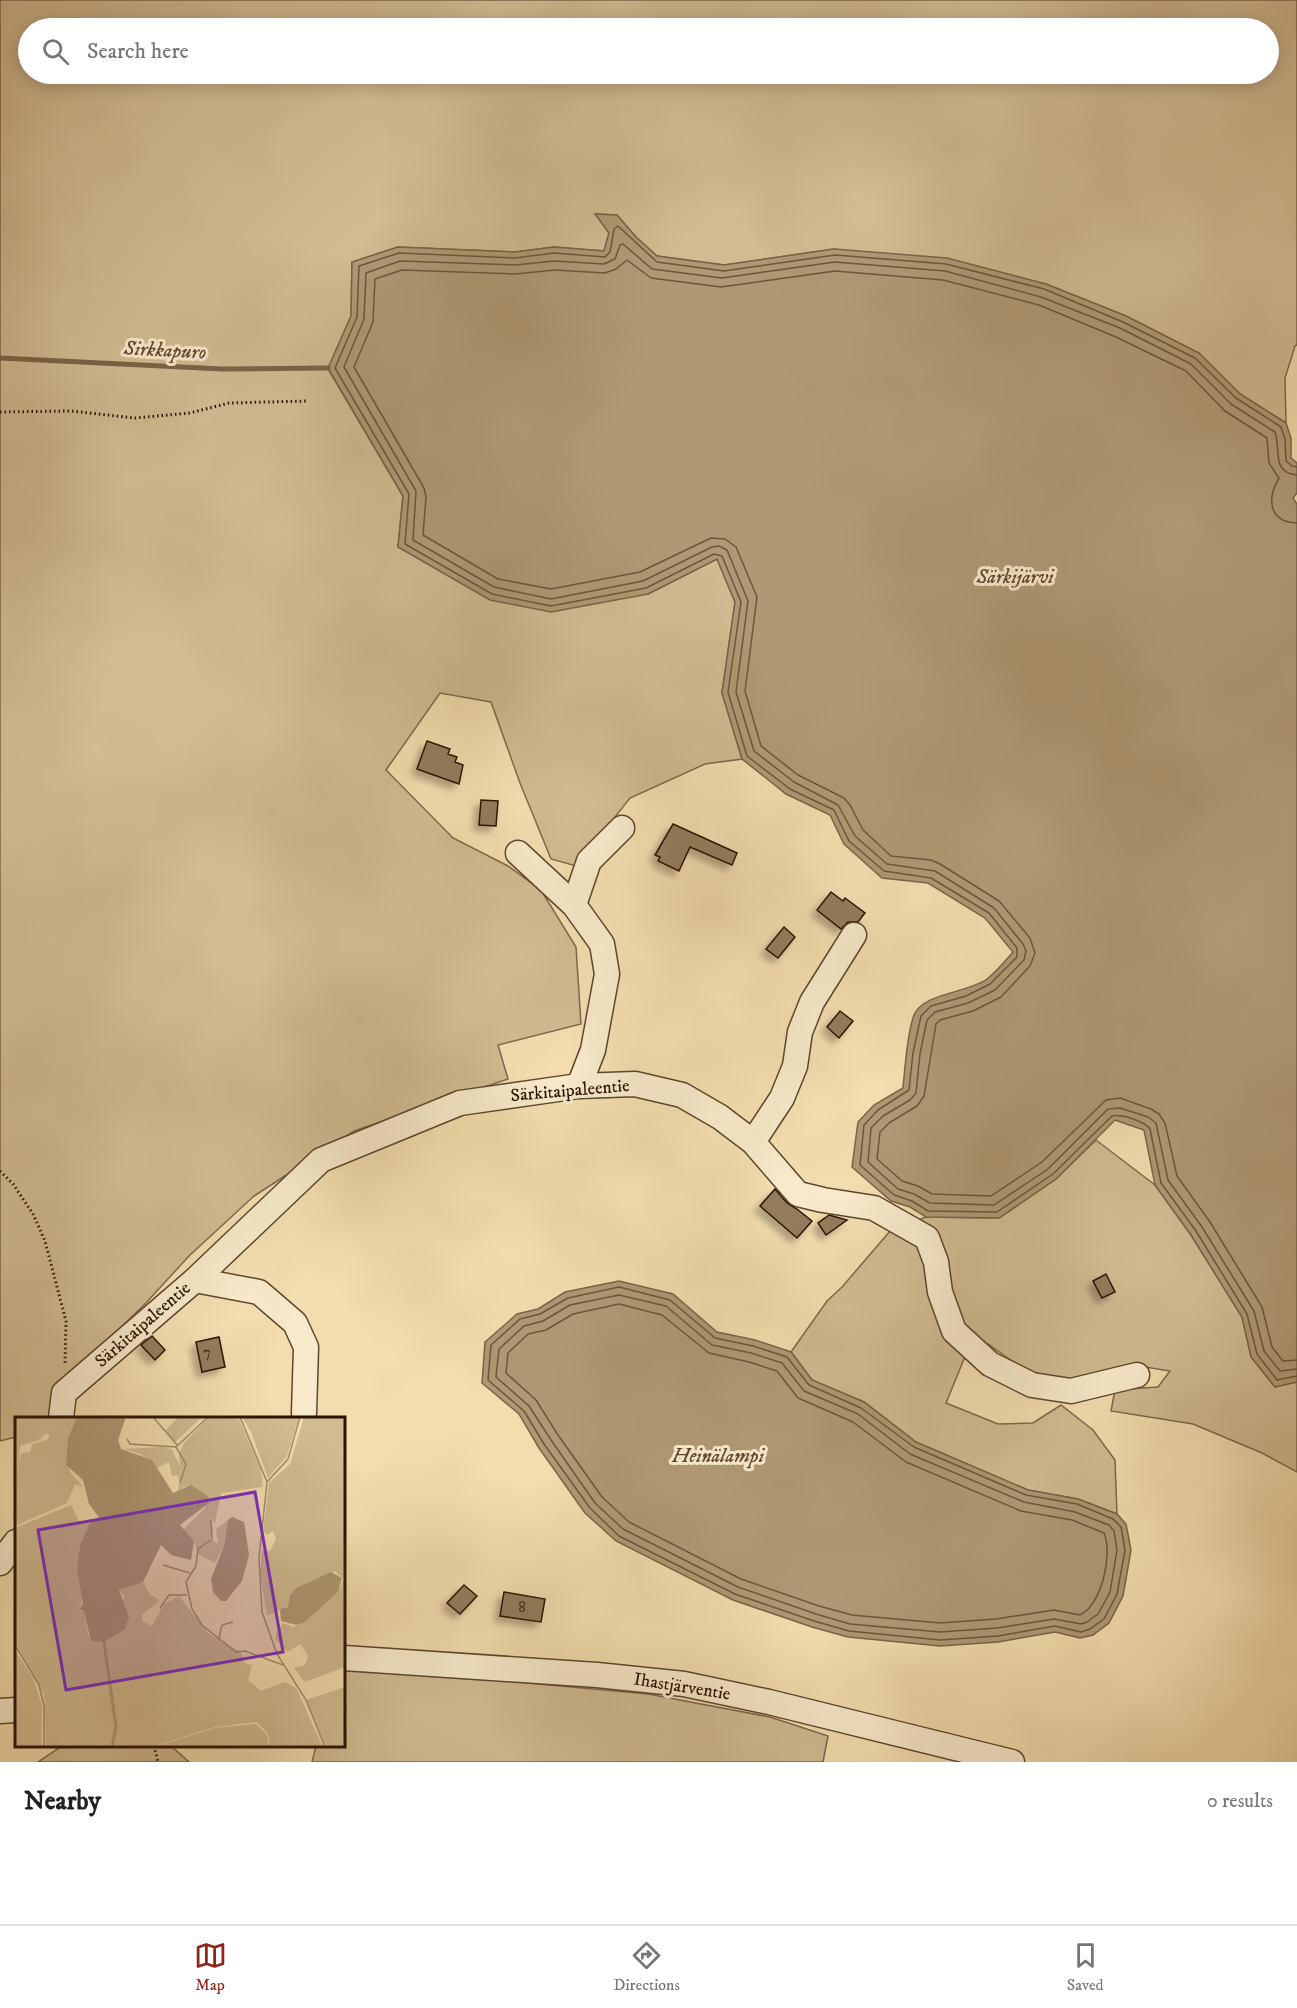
<!DOCTYPE html>
<meta charset="utf-8">
<style>
body{margin:0;font-family:"IM FELL DW Pica",serif;background:#f2f2f2;color:#222}
.list{margin:0;padding:0;list-style:none}
h2{display:flex;justify-content:space-between;align-items:center;height:78px;margin:0;padding:0 24px;font-size:26px}
h2 small{font-size:20px;font-weight:400;color:#767676}
.icon{flex:none;width:33px;height:33px;fill:none;stroke:currentColor;stroke-width:2;stroke-linecap:round;stroke-linejoin:round}
.map{position:relative;flex:none;width:1297px;height:1762px;overflow:hidden}
.search{position:absolute;background:#fff;box-shadow:0 3px 15px #0003;left:18px;right:18px;top:18px;height:66px;display:flex;align-items:center;gap:15px;box-sizing:border-box;padding:0 21px;border-radius:33px;color:#767676;font-size:22px}
.sheet{height:162px;background:#fff}
nav{display:flex;justify-content:space-around;align-items:center;box-sizing:border-box;height:84px;border-top:2px solid #e0e0e0;background:#fff;font-size:16px;color:#767676}
nav a{display:grid;justify-items:center;gap:3px}
nav .on{color:#8f2418}
.map>svg:first-child{display:block}
.green{fill:#d1bb91;stroke:#7e674a;stroke-width:1.5;fill-rule:evenodd}
.water{fill:#af9874;stroke:#7a6347;stroke-width:1.5}
.lines{fill:none;stroke-linecap:round;stroke-linejoin:round}
.shore{stroke:#6c563c;stroke-width:1.5}
.stream{stroke:#7a6347;stroke-width:5}
.building{fill:#937c5c;stroke:#2a1304;stroke-width:1.5;filter:url(#shadow)}
.minor-casing{stroke:#5c462e;stroke-width:27}
.path{stroke:#2a1304;stroke-width:3;stroke-dasharray:1.5 3;stroke-linecap:butt}
.minor{stroke:#f7e9ca;stroke-width:24}
.labels{text-anchor:middle;dominant-baseline:central;stroke-width:6;stroke-linejoin:round;paint-order:stroke}
.number-label{font-size:15px;fill:#442d1a}
.street-label{font-size:18px;fill:#2a1304;stroke:#f7e9ca}
.water-label{font-size:20px;font-style:italic;fill:#5f4831;stroke:#f7e9ca}
.inset-river{fill:none;stroke:#af9874;stroke-width:3}
.inset-road{fill:none;stroke:#a38c6a;stroke-width:1.5}
.view{fill:#7b2cbf;fill-opacity:0.15;stroke:#7b2cbf;stroke-width:3}
.inset-edge{fill:none;stroke:#2a1304;stroke-width:3}
</style>
<div class="map">
<svg width="1297" height="1762" viewBox="0 0 1297 1762">
<defs>
<filter id="shadow"><feDropShadow dx="-5.5" dy="5.5" stdDeviation="3" flood-color="#0004"/></filter>
</defs>
<rect width="100%" height="100%" fill="#f3ddae"/>
<filter id="stains"><feTurbulence type="fractalNoise" baseFrequency=".00333" numOctaves="4"/><feColorMatrix values="0 0 0 0 .2 0 0 0 0 .09 0 0 0 0 .02 0 0 0 .5 -.17"/></filter>
<radialGradient id="worn" r=".72"><stop offset=".6" stop-color="#630" stop-opacity="0"/><stop offset="1" stop-color="#630" stop-opacity=".3"/></radialGradient>
<path class="green" d="M 0,0 L 1297,0 L 1297,345 L 1295,346 L 1285,378 L 1286,423 L 1240,394 L 1199,353 L 1126,316 L 1046,284 L 834,249 L 724,265 L 657,256 L 636,237 L 617,215 L 596,214 L 609,233 L 604,251 L 554,247 L 515,252 L 398,247 L 352,262 L 351,316 L 328,369 L 403,496 L 398,547 L 648,594 L 717,559 L 735,602 L 722,693 L 742,759 L 705,764 L 630,798 L 576,866 L 551,859 L 520,783 L 491,702 L 440,693 L 386,770 L 453,838 L 508,866 L 541,890 L 576,947 L 581,1024 L 498,1045 L 508,1079 L 354,1131 L 254,1196 L 189,1256 L 145,1304 L 56,1390 L 55,1418 L 16,1418 L 16,1437 L 0,1441 ZM 28,28 L 1268,28 L 1268,74 L 28,74 Z
M 1096,1140 L 1155,1185 L 1191,1235 L 1242,1317 L 1251,1357 L 1275,1387 L 1297,1382 L 1297,1472 L 1262,1453 L 1193,1424 L 1111,1411 L 1115,1390 L 1158,1387 L 1170,1371 L 1133,1365 L 1066,1384 L 1026,1371 L 988,1344 L 964,1359 L 946,1403 L 998,1424 L 1033,1423 L 1061,1405 L 1093,1430 L 1115,1460 L 1117,1514 L 1078,1499 L 1028,1490 L 916,1442 L 864,1402 L 812,1380 L 791,1352 L 827,1301 L 842,1287 L 891,1230 L 926,1217 L 999,1218 L 1056,1179 Z
M 347,1669 L 506,1681 L 648,1694 L 770,1717 L 828,1736 L 823,1762 L 312,1762 L 316,1746 L 344,1746 L 344,1670 Z
M 62,1746 L 171,1746 L 189,1762 L 38,1762 Z"/>
<path class="water" d="M 595,214 L 617,215 L 636,237 L 657,256 L 724,265 L 834,249 L 947,258 L 1046,284 L 1126,316 L 1199,353 L 1240,394 L 1286,423 L 1291,438 L 1291,458 L 1297,463 L 1297,493 L 1293,498 L 1297,504 L 1297,1382 L 1275,1387 L 1251,1357 L 1242,1317 L 1191,1235 L 1155,1185 L 1144,1130 L 1115,1120 L 1056,1179 L 999,1218 L 926,1217 L 910,1207 L 891,1201 L 852,1167 L 858,1122 L 874,1105 L 903,1088 C 905,1067 907,1034 914,1015 C 923,993 968,993 987,979 C 996,972 1005,961 1013,952 L 985,918 L 928,883 L 882,878 L 844,844 L 830,815 L 786,794 L 742,759 L 722,693 L 735,602 L 717,559 L 648,594 L 551,612 L 490,600 L 398,547 L 403,496 L 328,368 L 351,316 L 352,262 L 398,247 L 515,252 L 554,247 L 604,251 L 609,233 Z
M 619,1281 L 673,1294 L 717,1332 L 755,1340 L 791,1352 L 812,1380 L 864,1402 L 916,1442 L 1028,1490 L 1078,1499 L 1117,1514 L 1126,1524 L 1131,1550 L 1123,1596 L 1109,1623 L 1093,1635 L 1080,1638 L 1055,1632 L 998,1642 L 940,1646 L 848,1637 L 812,1627 L 733,1600 L 616,1541 L 585,1513 L 539,1448 L 519,1414 L 482,1383 L 485,1342 L 517,1314 L 538,1309 L 565,1292 Z"/>
<g class="lines">
<path class="shore" d="M 1297,467 L 1292,466 L 1286,461 L 1285,439 L 1281,427 L 1236,398 L 1195,358 L 1123,322 L 1044,289 L 946,264 L 835,255 L 724,271 L 657,262 L 618,226 L 614,229 L 610,252 L 605,257 L 554,253 L 515,258 L 399,253 L 359,266 L 357,317 L 335,368 L 409,494 L 405,544 L 492,594 L 551,606 L 646,588 L 714,554 L 722,556 L 741,602 L 728,692 L 747,756 L 790,789 L 834,810 L 849,841 L 884,871 L 931,878 L 989,913 L 1017,948 L 1017,957 L 990,984 L 966,996 L 931,1006 L 921,1016 L 913,1053 L 909,1090 L 878,1110 L 864,1125 L 860,1165 L 894,1195 L 912,1201 L 928,1211 L 997,1212 L 1053,1174 L 1112,1116 C 1122,1114 1144,1121 1150,1129 L 1161,1183 L 1196,1231 L 1247,1314 L 1257,1354 L 1277,1380 L 1297,1376
M 1297,475 C 1271,473 1281,449 1275,432 L 1231,404 L 1191,364 L 1120,328 L 1041,297 L 945,271 L 835,262 L 722,278 L 652,269 L 623,244 L 620,245 L 615,259 L 604,264 L 554,261 L 515,265 L 400,261 L 366,273 L 364,319 L 344,367 L 416,491 L 413,540 L 494,587 L 551,599 L 643,581 L 712,547 L 719,546 L 727,550 L 748,601 L 736,692 L 754,751 L 794,782 L 838,805 L 855,836 L 887,864 L 935,871 L 994,908 L 1023,944 L 1026,951 L 1024,960 L 995,990 L 968,1003 L 935,1012 L 927,1020 L 920,1054 L 916,1093 L 910,1100 L 883,1116 L 871,1128 L 868,1162 L 898,1189 L 914,1194 L 930,1203 L 994,1205 L 1048,1169 L 1108,1109 L 1120,1108 L 1148,1117 L 1156,1123 L 1168,1180 L 1202,1227 L 1254,1311 L 1264,1351 L 1280,1371 L 1297,1369
M 1297,523 C 1268,522 1267,498 1279,478 L 1269,463 L 1267,438 L 1225,411 L 1186,371 L 1116,337 L 1039,305 L 943,280 L 835,271 L 721,287 L 651,278 L 627,260 L 616,269 L 605,273 L 555,270 L 515,274 L 402,270 L 375,279 L 373,322 L 354,367 L 424,488 L 426,497 L 423,535 L 498,579 L 551,589 L 640,572 L 711,538 L 725,539 L 736,547 L 757,597 L 745,691 L 761,746 L 798,775 L 844,798 L 850,805 L 863,830 L 891,856 L 931,860 L 940,864 L 999,901 L 1030,938 L 1035,953 L 1030,966 L 1001,997 L 973,1011 L 940,1020 L 936,1024 L 924,1096 L 917,1106 L 889,1123 L 880,1132 L 877,1159 L 902,1181 L 918,1186 L 932,1194 L 991,1196 L 1042,1162 L 1106,1100 L 1120,1098 L 1151,1109 L 1159,1114 L 1165,1123 L 1177,1176 L 1210,1222 L 1262,1307 L 1272,1347 L 1283,1361 L 1297,1360
M 619,1287 L 670,1300 L 715,1338 L 753,1346 L 787,1357 L 809,1385 L 861,1408 L 914,1447 L 1026,1495 L 1077,1504 L 1113,1519 L 1121,1527 L 1125,1550 L 1117,1594 L 1104,1619 L 1090,1629 L 1081,1632 L 1055,1626 L 998,1636 L 940,1640 L 849,1631 L 814,1621 L 735,1594 L 619,1536 L 590,1508 L 544,1444 L 524,1411 L 488,1380 L 491,1345 L 520,1319 L 540,1314 L 568,1298 Z
M 619,1295 L 666,1306 L 712,1345 L 751,1353 L 782,1363 L 804,1391 L 858,1414 L 910,1454 L 1024,1502 L 1075,1512 L 1109,1525 L 1114,1531 L 1117,1550 L 1110,1592 L 1098,1614 L 1087,1622 L 1081,1624 L 1054,1619 L 997,1628 L 940,1632 L 850,1624 L 816,1614 L 738,1587 L 623,1529 L 595,1503 L 551,1440 L 529,1406 L 496,1377 L 499,1349 L 524,1326 L 543,1321 L 570,1305 Z
M 619,1304 L 662,1315 L 709,1353 L 749,1362 L 777,1371 L 798,1398 L 853,1422 L 906,1462 L 1021,1511 L 1072,1520 L 1104,1533 C 1113,1553 1102,1605 1080,1615 L 1054,1610 L 996,1619 L 940,1623 L 852,1615 L 819,1606 L 741,1579 L 629,1522 L 602,1497 L 558,1435 L 536,1400 L 506,1373 L 508,1353 L 528,1334 L 546,1330 L 573,1314 Z"/>
<path class="stream" d="M 0,358 L 222,369 L 328,368"/>
</g>
<path class="building" d="M 427,741 L 450,749 L 448,754 L 457,757 L 455,762 L 463,765 L 459,784 L 417,769 Z
M 481,800 L 498,801 L 496,826 L 479,825 Z
M 673,824 L 737,853 L 732,865 L 690,847 L 679,871 L 658,861 L 660,857 L 655,855 Z
M 831,892 L 843,901 L 845,898 L 865,913 L 858,922 L 848,922 L 841,929 L 817,910 Z
M 784,927 L 795,937 L 778,958 L 766,949 Z
M 840,1011 L 853,1021 L 839,1038 L 827,1027 Z
M 775,1189 L 787,1203 L 797,1209 L 812,1221 L 797,1238 L 760,1206 Z
M 829,1215 L 847,1220 L 826,1235 L 818,1223 Z
M 1106,1274 L 1115,1292 L 1102,1298 L 1093,1281 Z
M 152,1336 L 165,1350 L 155,1360 L 141,1345 Z
M 219,1337 L 225,1367 L 202,1372 L 196,1342 Z
M 464,1585 L 477,1596 L 460,1614 L 447,1603 Z
M 504,1592 L 545,1599 L 541,1622 L 500,1616 Z"/>
<g class="lines">
<g class="minor-casing">
<path id="minor" d="M 518,853 L 574,905 L 602,944 L 607,974 L 593,1050 L 579,1086
M 574,905 L 589,861 L 622,828
M 753,1142 L 782,1098 L 795,1066 L 800,1032 L 812,1002 L 854,935
M 195,1280 L 259,1292 L 295,1323 L 306,1347 L 304,1413
M 61,1418 L 64,1393 L 195,1280 L 321,1160 L 460,1103 L 579,1086 L 635,1084 L 682,1095 L 720,1117 L 753,1142 L 798,1194 L 823,1200 L 874,1208 L 927,1238 L 936,1262 L 940,1292 L 954,1331 L 990,1364 L 1032,1385 L 1071,1391 L 1137,1375
M 0,1563 L 16,1542
M 344,1658 L 597,1675 L 684,1684 L 769,1702 L 1012,1762
M 0,1711 L 16,1710"/>
</g>
<path class="path" d="M 0,412 L 71,411 L 135,418 L 190,413 L 229,403 L 307,401
M 0,1171 L 13,1184 L 33,1214 L 45,1241 L 66,1321 L 65,1365
M 154,1746 L 158,1762"/>
<use href="#minor" class="minor"/>
</g>
<g class="labels">
<g class="number-label">
<text x="207" y="1352">7</text>
<text x="522" y="1607">8</text>
</g>
<g class="street-label">
<text transform="translate(570 1091) rotate(-5)">Särkitaipaleentie</text>
<text transform="translate(143 1325) rotate(-41)">Särkitaipaleentie</text>
<text transform="translate(682 1687) rotate(9)">Ihastjärventie</text>
</g>
<g class="water-label">
<text transform="translate(165 351) rotate(3)">Sirkkapuro</text>
<text x="1015" y="577">Särkijärvi</text>
<text x="718" y="1456">Heinälampi</text>
</g>
</g>
<g transform="translate(15 1417)">
<rect width="330" height="330" fill="#f3ddae"/>
<path d="M 0,0 L 62,0 L 53,21 L 52,44 L 55,55 L 68,70 L 60,67 L 52,86 L 0,109 ZM 31,16 L 35,19 L 32,23 L 17,27 L 15,35 L 7,36 L 4,43 L 5,29 L 24,23 ZM 163,0 L 187,0 L 160,25 L 150,14 ZM 194,0 L 224,2 L 246,53 L 248,70 L 206,76 L 200,106 L 194,100 L 198,112 L 195,122 L 203,126 L 201,112 L 213,103 L 209,129 L 200,146 L 183,137 L 179,124 L 168,113 L 191,90 L 183,73 L 171,69 L 163,75 L 164,63 L 163,58 L 157,59 L 154,45 L 142,51 L 126,37 L 108,32 L 149,30 L 157,33 L 165,49 L 164,37 L 169,26 ZM 227,0 L 284,0 L 272,39 L 253,61 L 236,15 ZM 289,0 L 330,0 L 330,250 L 290,265 L 279,251 L 290,248 L 293,239 L 286,227 L 272,235 L 261,223 L 261,216 L 268,206 L 278,210 L 290,205 L 323,175 L 329,162 L 320,154 L 281,171 L 272,190 L 252,199 L 245,157 L 247,133 L 255,134 L 261,122 L 258,114 L 252,118 L 248,114 L 254,66 L 275,47 ZM 56,88 L 65,106 L 75,106 L 65,128 L 62,151 L 68,178 L 64,194 L 69,193 L 73,219 L 110,180 L 104,173 L 109,169 L 128,165 L 135,178 L 145,183 L 127,198 L 127,204 L 137,209 L 149,187 L 164,179 L 193,216 L 226,235 L 230,246 L 237,248 L 233,263 L 246,274 L 270,265 L 281,271 L 308,330 L 255,330 L 253,316 L 242,305 L 200,310 L 136,330 L 31,330 L 29,278 L 0,225 L 0,111 ZM 0,233 L 18,261 L 27,289 L 26,330 L 0,330 ZM 330,270 L 330,330 L 310,330 L 291,283 ZM 241,307 L 252,318 L 254,330 L 139,330 L 200,311 Z" fill="#d1bb91" fill-rule="evenodd"/>
<path d="M 62,0 L 111,0 L 103,23 L 106,32 L 137,43 L 158,76 L 176,68 L 193,79 L 194,86 L 165,108 L 179,124 L 176,143 L 156,138 L 146,128 L 128,165 L 104,173 L 114,200 L 110,212 L 89,225 L 76,224 L 69,194 L 64,192 L 68,187 L 62,151 L 65,128 L 75,106 L 85,102 L 74,87 L 68,63 L 51,48 L 53,21 ZM 217,100 L 229,105 L 234,138 L 227,164 L 211,184 L 206,184 L 198,175 L 196,162 L 209,129 L 213,103 ZM 316,155 L 327,161 L 323,175 L 290,205 L 282,208 L 266,204 L 265,192 L 273,190 L 275,178 L 281,171 Z" fill="#af9874"/>
<path class="inset-river" d="M 89,225 L 101,310 L 97,330"/>
<path class="inset-road" d="M 138,0 L 163,29M 225,0 L 252,65 L 244,141 L 247,195 L 262,237 L 291,283 L 310,330M 112,22 L 115,27 L 161,30 L 171,47 L 165,66M 161,30 L 193,0M 252,65 L 273,42 L 285,0M 196,103 L 197,122 L 183,132 L 181,149 L 171,165 L 177,192 L 187,208 L 221,235 L 230,234 L 268,248M 148,148 L 175,156M 145,191 L 154,178 L 172,178M 204,221 L 207,208 L 218,205M 0,228 L 24,268 L 29,289 L 29,330"/>
<path class="view" d="M 240,75 L 268,235 L 51,273 L 23,113 Z"/>
<rect width="330" height="330" class="inset-edge"/>
</g>
<rect width="100%" height="100%" filter="url(#stains)"/>
<rect width="100%" height="100%" fill="url(#worn)"/>
</svg>
<div class="search"><svg class="icon" aria-label="search" viewBox="0 0 24 24"><circle cx="10" cy="10" r="6"/><path d="M15 15l6 6"/></svg>Search here</div>
</div>
<section class="sheet">
<h2>Nearby<small>0 results</small></h2>
<ul class="list">
</ul>
</section>
<nav>
<a class="on"><svg class="icon" aria-label="map" viewBox="0 0 24 24"><path d="M3 6l6-2 6 2 6-2v14l-6 2-6-2-6 2zM9 4v14M15 6v14"/></svg>Map</a>
<a><svg class="icon" aria-label="directions" viewBox="0 0 24 24"><path d="M12 3l9 9-9 9-9-9zM9 14v-3h6M13 9l2 2-2 2"/></svg>Directions</a>
<a><svg class="icon" aria-label="saved" viewBox="0 0 24 24"><path d="M7 4h10v16l-5-4-5 4z"/></svg>Saved</a>
</nav>
